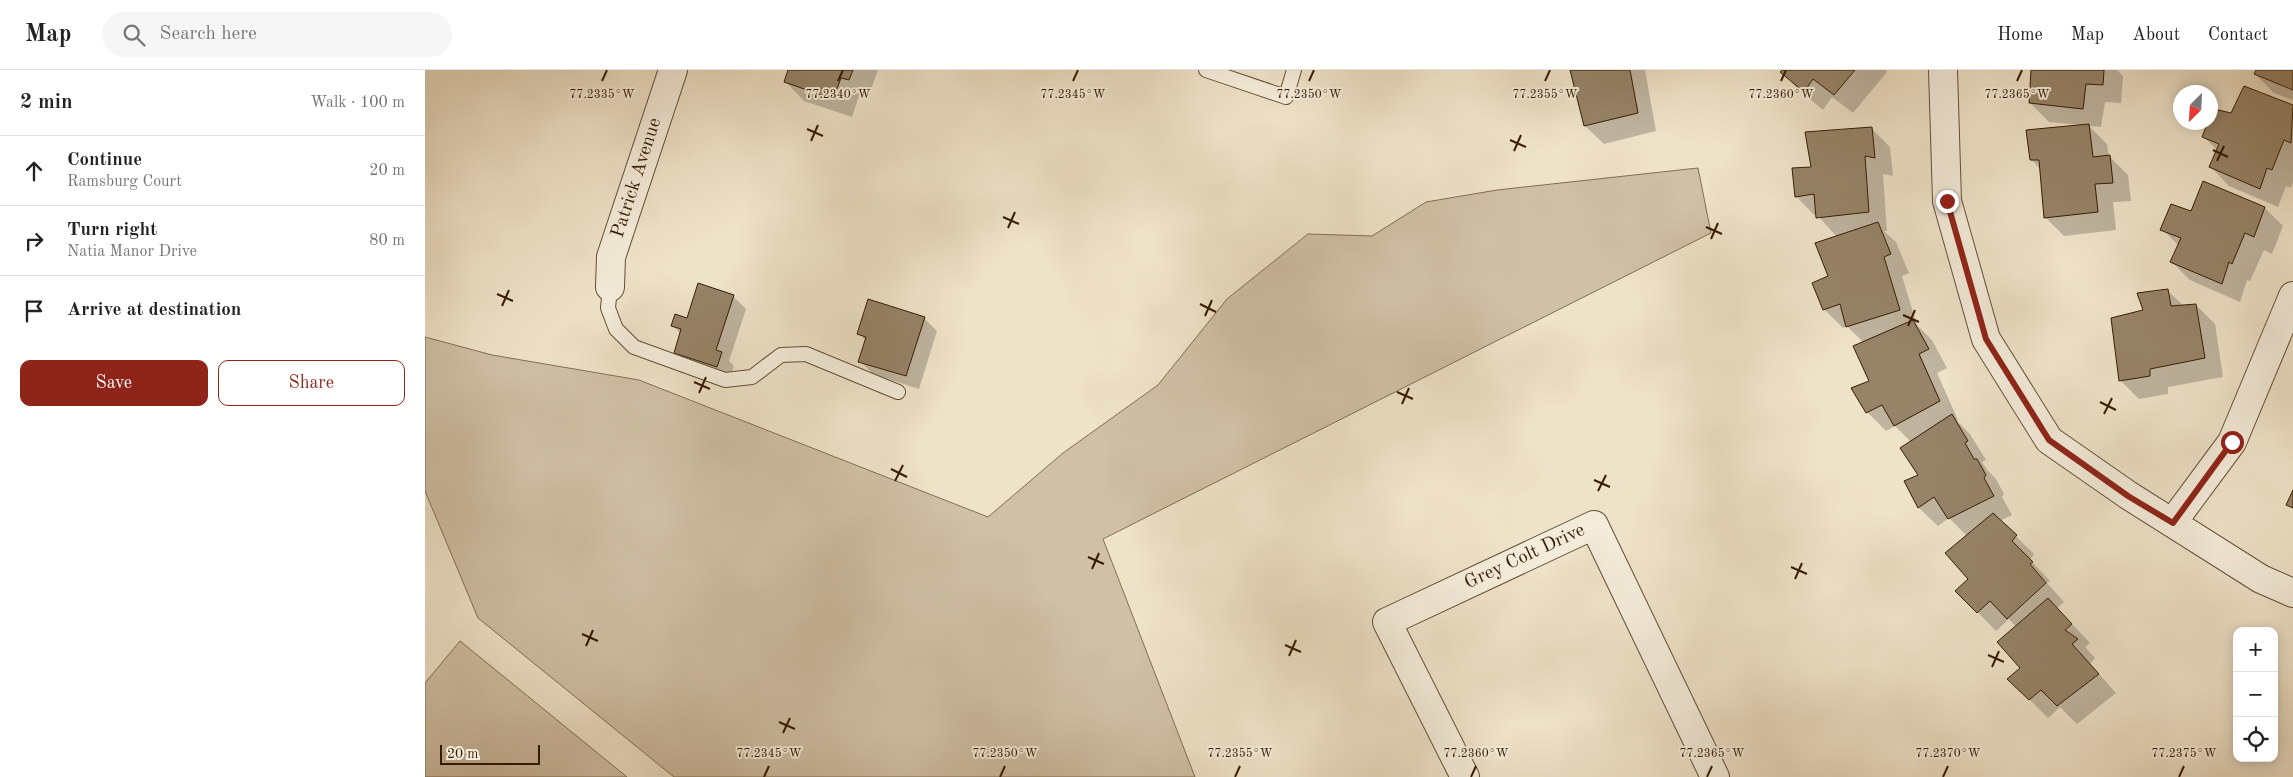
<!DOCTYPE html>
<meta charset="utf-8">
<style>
body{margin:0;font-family:"Old Standard TT",serif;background:#f6f6f6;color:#222}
.controls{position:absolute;right:15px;bottom:15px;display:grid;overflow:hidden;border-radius:10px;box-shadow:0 2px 12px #0003}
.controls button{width:45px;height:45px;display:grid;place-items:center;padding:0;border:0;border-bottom:1px solid #e0e0e0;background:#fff;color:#222;font:25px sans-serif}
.compass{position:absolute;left:1748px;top:15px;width:45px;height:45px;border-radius:50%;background:#fff;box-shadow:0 2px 12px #0003;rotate:204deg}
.scale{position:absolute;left:15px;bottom:12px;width:100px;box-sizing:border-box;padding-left:5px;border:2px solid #371c00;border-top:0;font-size:14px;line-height:18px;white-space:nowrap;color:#371c00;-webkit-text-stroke:4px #f4ecdb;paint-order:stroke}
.stop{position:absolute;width:15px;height:15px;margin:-11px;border:4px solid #8f2418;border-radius:50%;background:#fff}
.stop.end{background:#8f2418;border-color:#fff;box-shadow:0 1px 5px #0008}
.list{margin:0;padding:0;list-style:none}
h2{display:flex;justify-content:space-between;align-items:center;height:65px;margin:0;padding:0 20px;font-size:21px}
h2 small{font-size:16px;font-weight:400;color:#767676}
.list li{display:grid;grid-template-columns:32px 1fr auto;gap:15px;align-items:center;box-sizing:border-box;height:70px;padding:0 20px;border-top:1px solid #e0e0e0}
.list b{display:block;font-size:19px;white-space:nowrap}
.list p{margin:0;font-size:16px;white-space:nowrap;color:#767676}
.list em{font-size:16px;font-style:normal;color:#767676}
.actions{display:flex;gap:10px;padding:15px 20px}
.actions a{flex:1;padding:11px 0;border:1px solid #8f2418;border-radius:10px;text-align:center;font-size:18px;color:#8f2418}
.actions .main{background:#8f2418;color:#fff}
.icon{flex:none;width:28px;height:28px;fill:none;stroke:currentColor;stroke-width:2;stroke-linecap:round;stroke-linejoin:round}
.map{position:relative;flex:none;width:1868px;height:707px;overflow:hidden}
header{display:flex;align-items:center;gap:30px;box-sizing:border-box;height:70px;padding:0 25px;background:#fff;border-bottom:1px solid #e0e0e0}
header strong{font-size:24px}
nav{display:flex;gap:28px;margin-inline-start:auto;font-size:18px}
.search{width:350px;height:45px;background:#f6f6f6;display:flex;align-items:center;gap:12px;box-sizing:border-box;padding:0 18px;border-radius:28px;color:#767676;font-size:19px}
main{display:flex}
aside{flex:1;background:#fff}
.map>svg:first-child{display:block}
.green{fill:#cfc0a6;stroke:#836e53}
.shadow{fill:#0003}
.building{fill:#968368;stroke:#371c00}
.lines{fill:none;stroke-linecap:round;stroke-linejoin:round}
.lane-casing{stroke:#654e32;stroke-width:16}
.street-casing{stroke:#654e32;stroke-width:30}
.lane{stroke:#f4ecdb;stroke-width:14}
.street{stroke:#f4ecdb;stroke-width:28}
.route{stroke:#8f2418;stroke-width:6}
.ticks{fill:none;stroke:#371c00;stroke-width:2}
.labels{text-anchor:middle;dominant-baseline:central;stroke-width:4;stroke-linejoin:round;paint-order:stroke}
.street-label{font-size:19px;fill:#371c00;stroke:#f4ecdb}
.ticks-label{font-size:12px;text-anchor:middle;fill:#371c00;stroke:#f4ecdb;stroke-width:4;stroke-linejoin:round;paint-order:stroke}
</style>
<header>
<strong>Map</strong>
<div class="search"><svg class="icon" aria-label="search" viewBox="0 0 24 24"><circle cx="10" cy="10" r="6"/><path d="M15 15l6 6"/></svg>Search here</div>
<nav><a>Home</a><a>Map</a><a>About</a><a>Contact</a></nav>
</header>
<main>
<aside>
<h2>2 min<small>Walk · 100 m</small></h2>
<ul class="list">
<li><svg class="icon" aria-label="ahead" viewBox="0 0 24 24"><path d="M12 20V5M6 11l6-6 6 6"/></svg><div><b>Continue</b><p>Ramsburg Court</p></div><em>20 m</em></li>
<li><svg class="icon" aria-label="right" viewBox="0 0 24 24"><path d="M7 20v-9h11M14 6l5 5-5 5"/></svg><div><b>Turn right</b><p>Natia Manor Drive</p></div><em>80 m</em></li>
<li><svg class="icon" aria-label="arrive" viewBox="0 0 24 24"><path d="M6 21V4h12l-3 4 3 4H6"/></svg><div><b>Arrive at destination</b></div></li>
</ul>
<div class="actions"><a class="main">Save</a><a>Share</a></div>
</aside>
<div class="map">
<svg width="1868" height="707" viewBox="0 0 1868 707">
<rect width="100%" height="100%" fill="#eee2c8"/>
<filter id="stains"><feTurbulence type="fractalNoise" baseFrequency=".004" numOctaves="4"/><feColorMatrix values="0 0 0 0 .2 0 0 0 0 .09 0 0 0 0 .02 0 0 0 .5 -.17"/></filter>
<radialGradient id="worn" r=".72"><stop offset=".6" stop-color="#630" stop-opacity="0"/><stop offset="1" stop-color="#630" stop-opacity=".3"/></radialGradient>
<path class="green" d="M 1273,98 L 1286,163 L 678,469 L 770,707 L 249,707 L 53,548 L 0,421 L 0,267 L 67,285 L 214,310 L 563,447 L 638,383 L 733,315 L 802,229 L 883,164 L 947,166 L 1001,132 L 1072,120 Z
M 35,571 L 202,707 L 0,707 L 0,613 Z"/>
<path class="shadow" d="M 364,0 L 453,0 L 443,28 L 434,26 L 427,47 L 379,31 L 361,12 Z
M 1146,0 L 1220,0 L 1231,61 L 1179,74 L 1160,56 Z
M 1359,0 L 1461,0 L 1462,2 L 1428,43 L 1407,27 L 1398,40 L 1375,21 L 1357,2 Z
M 1607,0 L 1692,0 L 1698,6 L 1696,33 L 1680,32 L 1676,57 L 1664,56 L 1682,74 L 1684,86 L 1703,105 L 1706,131 L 1688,132 L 1691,160 L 1639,166 L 1620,147 L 1616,100 L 1606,89 L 1655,55 L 1624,52 L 1605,33 Z
M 1832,0 L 1868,0 L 1868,30 L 1849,23 L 1830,4 Z
M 1819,18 L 1868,37 L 1868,112 L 1866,118 L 1861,116 L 1853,137 L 1804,116 L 1786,97 L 1792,80 L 1779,67 L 1790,40 L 1807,45 Z
M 1447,59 L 1465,77 L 1468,106 L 1458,104 L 1462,161 L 1459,161 L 1471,172 L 1484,203 L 1477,206 L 1492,255 L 1507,270 L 1522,298 L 1512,303 L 1533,350 L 1532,351 L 1545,364 L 1561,390 L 1557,392 L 1563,401 L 1571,409 L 1579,424 L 1577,427 L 1587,445 L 1575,451 L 1609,484 L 1605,490 L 1625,511 L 1622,513 L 1639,532 L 1632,538 L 1665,573 L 1660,577 L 1670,588 L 1665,594 L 1691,623 L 1652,654 L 1635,637 L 1623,648 L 1584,609 L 1596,598 L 1591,557 L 1584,549 L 1571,561 L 1532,521 L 1545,509 L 1542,466 L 1524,448 L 1513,456 L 1494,438 L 1480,411 L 1495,406 L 1486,372 L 1470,356 L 1461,361 L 1442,342 L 1445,312 L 1439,273 L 1422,256 L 1418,258 L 1399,239 L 1412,167 L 1392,145 L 1389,145 L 1371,126 L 1387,98 Z
M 1840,138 L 1858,156 L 1847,184 L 1839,180 L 1825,211 L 1822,210 L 1815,232 L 1765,210 L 1747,192 L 1754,176 L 1737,159 L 1767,143 Z
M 1743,221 L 1759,236 L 1771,235 L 1790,254 L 1798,307 L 1743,317 L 1743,324 L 1714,329 L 1696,311 L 1687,249 L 1719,241 Z
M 308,226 L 321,239 L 304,291 L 309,296 L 305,309 L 263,296 L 250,283 L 256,264 L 248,256 Z
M 499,248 L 512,261 L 494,319 L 448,304 L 435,291 L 441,271 L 434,264 Z"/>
<path class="building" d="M 363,0 L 428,0 L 424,10 L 416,8 L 408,29 L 359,12 Z
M 1145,0 L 1205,0 L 1213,43 L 1159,56 Z
M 1357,0 L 1430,0 L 1409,25 L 1388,9 L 1379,22 L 1355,2 Z
M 1606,0 L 1679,0 L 1678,15 L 1661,14 L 1658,39 L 1604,33 Z
M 1831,0 L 1868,0 L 1868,20 L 1829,4 Z
M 1819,16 L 1868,35 L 1866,73 L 1859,70 L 1847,100 L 1842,98 L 1835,119 L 1784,97 L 1794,74 L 1777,67 L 1783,52 L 1786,52 L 1789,39 L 1806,43 Z
M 1664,54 L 1668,87 L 1685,85 L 1688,113 L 1670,114 L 1673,142 L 1619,148 L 1614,90 L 1605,90 L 1601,60 Z
M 1447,57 L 1450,88 L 1440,86 L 1444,142 L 1391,148 L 1389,124 L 1370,127 L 1367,98 L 1386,97 L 1380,62 Z
M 1778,111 L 1840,137 L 1829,167 L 1820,163 L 1807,194 L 1804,192 L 1797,214 L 1745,192 L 1756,168 L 1735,160 L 1746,134 L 1766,141 Z
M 1453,152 L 1466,184 L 1459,187 L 1475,240 L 1421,257 L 1415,234 L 1398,240 L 1387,213 L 1403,206 L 1390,173 Z
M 273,213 L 309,225 L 291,280 L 297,282 L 292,297 L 249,283 L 256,259 L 246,256 L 250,244 L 262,248 Z
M 1743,219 L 1746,236 L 1771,234 L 1780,288 L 1725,299 L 1725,306 L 1694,311 L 1686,248 L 1718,240 L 1712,223 Z
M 443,229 L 500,247 L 481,306 L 433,292 L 441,267 L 432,264 Z
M 1488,250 L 1504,279 L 1494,284 L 1515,331 L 1469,356 L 1457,335 L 1441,343 L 1426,318 L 1444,311 L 1428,276 Z
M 1527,344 L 1543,371 L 1540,373 L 1549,389 L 1552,389 L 1561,405 L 1559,408 L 1569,426 L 1523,449 L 1509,427 L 1493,438 L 1479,411 L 1493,405 L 1475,378 Z
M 1868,420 L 1868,438 L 1861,435 Z
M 1568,443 L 1592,465 L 1587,471 L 1608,492 L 1605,494 L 1621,513 L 1582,549 L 1565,531 L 1552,543 L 1530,521 L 1543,509 L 1520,483 Z
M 1623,528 L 1647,554 L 1640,560 L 1653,569 L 1647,574 L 1674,604 L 1632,636 L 1616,620 L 1604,630 L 1582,609 L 1595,598 L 1572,572 Z"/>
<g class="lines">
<g class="lane-casing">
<path id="lane" d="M 781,0 L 861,27 L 869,0
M 185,217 L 183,238 L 191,259 L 209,277 L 300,310 L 327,307 L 356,285 L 381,284 L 473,322"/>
</g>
<g class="street-casing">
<path id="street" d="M 1518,0 L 1522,131 L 1561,269 L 1624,370 L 1703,425 L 1836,509 L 1868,523
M 185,217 L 186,187 L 248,0
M 1747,453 L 1807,372 L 1868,226
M 1040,707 L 962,552 L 1169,455 L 1290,707"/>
</g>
<use href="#lane" class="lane"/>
<use href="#street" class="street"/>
</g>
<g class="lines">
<path class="route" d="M 1522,131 L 1561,269 L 1624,370 L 1703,426 L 1748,453 L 1807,372"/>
</g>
<path class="ticks" d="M 177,11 L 182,0M 413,11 L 418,0M 648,11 L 653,0M 884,11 L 889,0M 1120,11 L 1125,0M 1356,11 L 1361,0M 1592,11 L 1597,0M 382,59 L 398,66M 1085,70 L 1101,77M 386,71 L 393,55M 1788,80 L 1803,87M 1089,81 L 1096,65M 1792,91 L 1799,76M 578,147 L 594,154M 1281,157 L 1297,164M 583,158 L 590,142M 1286,169 L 1293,153M 72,224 L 88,231M 775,234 L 791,242M 77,236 L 84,220M 1478,245 L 1494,252M 780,246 L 787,230M 1483,256 L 1490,240M 269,312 L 285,319M 972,322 L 988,329M 274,323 L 281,307M 1675,332 L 1691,340M 977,334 L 984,318M 1679,344 L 1687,328M 466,399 L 482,407M 1169,410 L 1185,417M 470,411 L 478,395M 1173,421 L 1181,405M 663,487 L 679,494M 1366,497 L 1382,504M 667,499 L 674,483M 1370,509 L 1377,493M 157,564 L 173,571M 860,575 L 876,582M 161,576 L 168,560M 1563,585 L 1579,592M 864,586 L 871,570M 1567,597 L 1574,581M 354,652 L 370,659M 358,663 L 365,648M 339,707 L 344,696M 575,707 L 580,696M 810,707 L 815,696M 1046,707 L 1051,696M 1282,707 L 1287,696M 1518,707 L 1523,696M 1754,707 L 1759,696"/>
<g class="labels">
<g class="street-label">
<text transform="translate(212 108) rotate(-72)">Patrick Avenue</text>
<text transform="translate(1100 487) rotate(-25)">Grey Colt Drive</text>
</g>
</g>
<g class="ticks-label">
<text x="177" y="28">77.2335°W</text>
<text x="1592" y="28">77.2365°W</text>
<text x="413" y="28">77.2340°W</text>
<text x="648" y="28">77.2345°W</text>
<text x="884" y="28">77.2350°W</text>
<text x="1120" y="28">77.2355°W</text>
<text x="1356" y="28">77.2360°W</text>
<text x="344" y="687">77.2345°W</text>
<text x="580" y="687">77.2350°W</text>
<text x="815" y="687">77.2355°W</text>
<text x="1051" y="687">77.2360°W</text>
<text x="1287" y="687">77.2365°W</text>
<text x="1523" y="687">77.2370°W</text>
<text x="1759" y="687">77.2375°W</text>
</g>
<rect width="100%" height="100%" filter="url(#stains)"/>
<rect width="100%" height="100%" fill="url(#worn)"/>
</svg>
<div class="controls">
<button>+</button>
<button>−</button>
<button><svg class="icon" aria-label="locate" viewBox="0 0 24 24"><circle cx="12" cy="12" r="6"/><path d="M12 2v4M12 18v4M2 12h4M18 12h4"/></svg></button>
</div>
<svg class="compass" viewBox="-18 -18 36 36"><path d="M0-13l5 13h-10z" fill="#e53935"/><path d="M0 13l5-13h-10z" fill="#767676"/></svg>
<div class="scale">20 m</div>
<div class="stop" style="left:1807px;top:372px"></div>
<div class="stop end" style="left:1522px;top:131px"></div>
</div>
</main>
